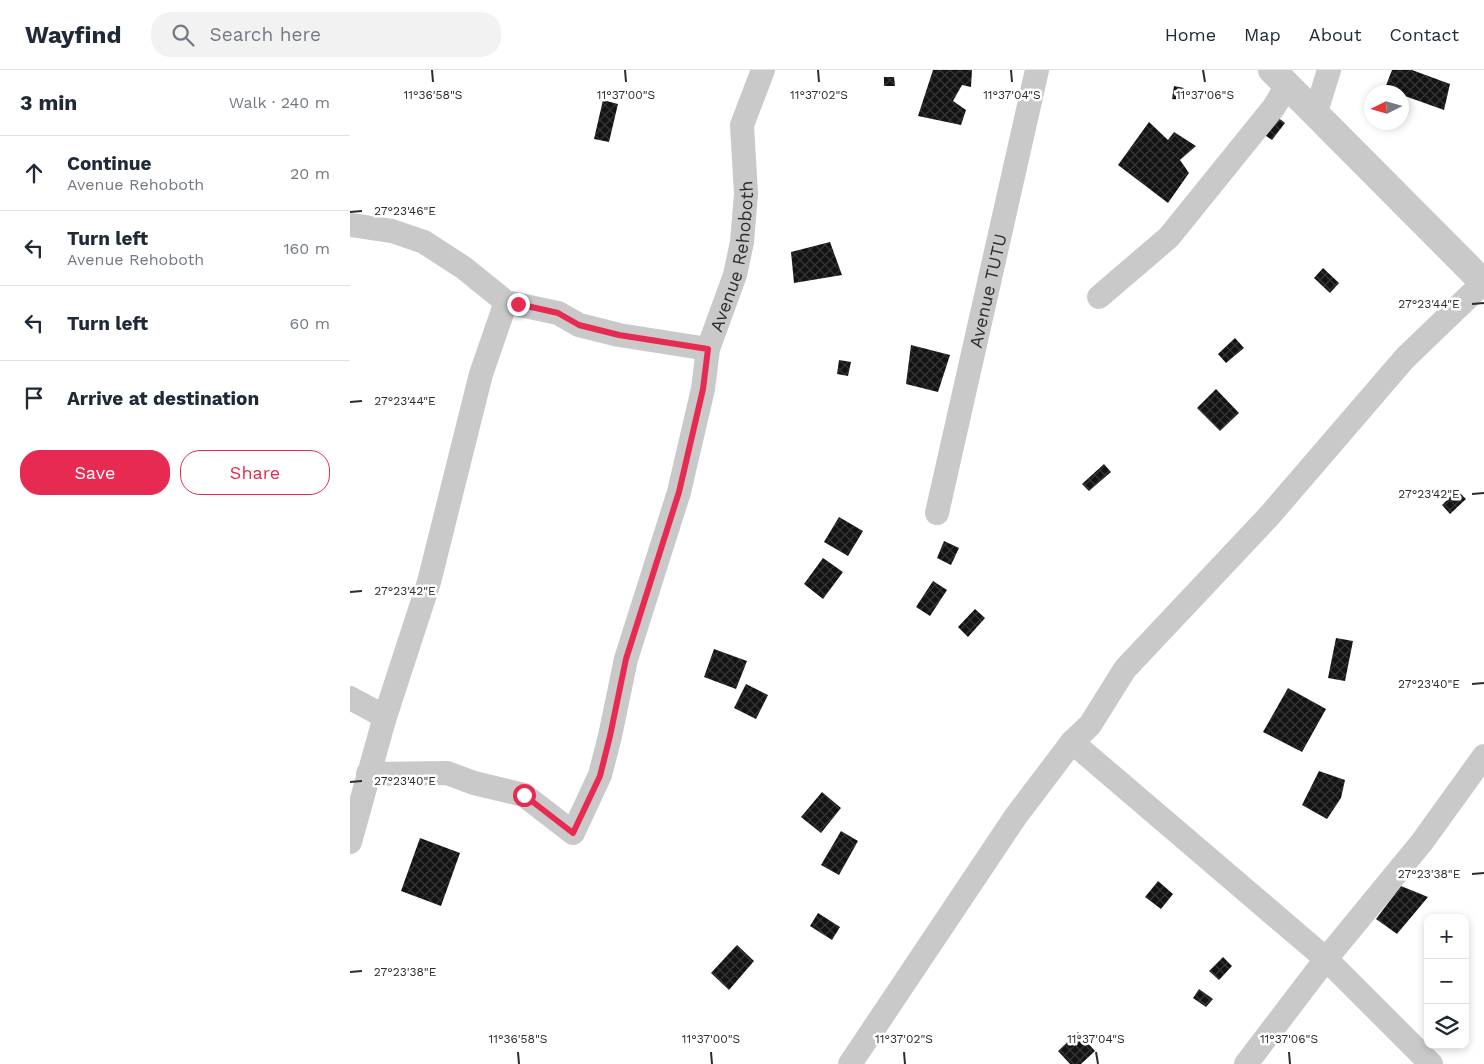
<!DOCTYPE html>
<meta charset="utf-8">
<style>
body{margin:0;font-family:"Work Sans",sans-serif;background:#f2f2f3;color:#1f2937}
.controls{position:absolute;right:15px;bottom:15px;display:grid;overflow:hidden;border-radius:10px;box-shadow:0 2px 8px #0003}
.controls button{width:45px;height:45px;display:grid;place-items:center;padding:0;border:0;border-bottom:1px solid #e0e1e3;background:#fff;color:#1f2937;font:25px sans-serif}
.compass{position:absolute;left:1014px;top:15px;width:45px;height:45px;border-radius:50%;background:#fff;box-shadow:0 2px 8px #0003;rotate:265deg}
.stop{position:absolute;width:15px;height:15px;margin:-11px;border:4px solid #e72a52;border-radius:50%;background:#fff}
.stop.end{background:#e72a52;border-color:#fff;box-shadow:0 1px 5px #0008}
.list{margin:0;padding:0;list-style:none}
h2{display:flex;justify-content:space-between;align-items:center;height:65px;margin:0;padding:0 20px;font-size:21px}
h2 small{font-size:16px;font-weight:400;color:#747a83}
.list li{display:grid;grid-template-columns:32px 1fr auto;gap:15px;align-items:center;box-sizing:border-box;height:75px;padding:0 20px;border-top:1px solid #e0e1e3}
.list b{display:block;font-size:19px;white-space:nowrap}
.list p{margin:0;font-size:16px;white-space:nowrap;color:#747a83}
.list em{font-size:16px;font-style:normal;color:#747a83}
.actions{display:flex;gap:10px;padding:15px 20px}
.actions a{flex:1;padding:11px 0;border:1px solid #e72a52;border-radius:20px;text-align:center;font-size:18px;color:#e72a52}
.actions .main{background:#e72a52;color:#fff}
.icon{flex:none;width:28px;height:28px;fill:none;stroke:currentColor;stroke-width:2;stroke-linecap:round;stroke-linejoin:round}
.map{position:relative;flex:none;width:1134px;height:994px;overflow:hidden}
header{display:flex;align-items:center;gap:30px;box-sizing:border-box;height:70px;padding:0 25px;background:#fff;border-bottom:1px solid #e0e1e3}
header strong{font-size:24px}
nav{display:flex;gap:28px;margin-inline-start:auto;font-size:18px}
.search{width:350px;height:45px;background:#f2f2f3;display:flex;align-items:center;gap:12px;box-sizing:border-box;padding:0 18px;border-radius:20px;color:#747a83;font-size:19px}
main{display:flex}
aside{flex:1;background:#fff}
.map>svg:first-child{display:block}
.building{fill:url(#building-cross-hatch)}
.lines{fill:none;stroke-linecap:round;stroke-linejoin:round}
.minor{stroke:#c9c9c9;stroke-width:24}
.tertiary{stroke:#c9c9c9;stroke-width:28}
.route{stroke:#e72a52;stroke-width:6}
.ticks{fill:none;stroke:#2c2c2c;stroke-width:2}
.labels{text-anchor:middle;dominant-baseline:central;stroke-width:5;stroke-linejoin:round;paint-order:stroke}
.street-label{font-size:18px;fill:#2c2c2c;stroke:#fff}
.ticks-label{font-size:12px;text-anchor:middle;fill:#2c2c2c;stroke:#fff;stroke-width:5;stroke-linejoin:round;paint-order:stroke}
</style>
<header>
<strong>Wayfind</strong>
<div class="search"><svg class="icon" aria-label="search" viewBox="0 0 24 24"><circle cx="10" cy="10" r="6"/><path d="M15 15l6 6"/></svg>Search here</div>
<nav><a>Home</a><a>Map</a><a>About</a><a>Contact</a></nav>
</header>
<main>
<aside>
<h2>3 min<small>Walk · 240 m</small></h2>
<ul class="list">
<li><svg class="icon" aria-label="ahead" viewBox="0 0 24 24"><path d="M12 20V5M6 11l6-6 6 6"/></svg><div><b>Continue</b><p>Avenue Rehoboth</p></div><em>20 m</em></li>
<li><svg class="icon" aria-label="left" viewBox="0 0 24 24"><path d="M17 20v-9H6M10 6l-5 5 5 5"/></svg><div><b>Turn left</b><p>Avenue Rehoboth</p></div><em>160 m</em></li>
<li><svg class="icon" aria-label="left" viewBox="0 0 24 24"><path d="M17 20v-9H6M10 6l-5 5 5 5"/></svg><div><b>Turn left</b></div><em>60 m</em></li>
<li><svg class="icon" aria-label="arrive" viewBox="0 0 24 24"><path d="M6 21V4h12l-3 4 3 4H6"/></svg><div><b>Arrive at destination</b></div></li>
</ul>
<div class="actions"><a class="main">Save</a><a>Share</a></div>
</aside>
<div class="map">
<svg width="1134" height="994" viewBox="0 0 1134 994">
<defs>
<pattern id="building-cross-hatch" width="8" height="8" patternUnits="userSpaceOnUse" patternTransform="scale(1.25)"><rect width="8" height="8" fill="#131313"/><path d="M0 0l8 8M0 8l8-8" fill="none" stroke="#363636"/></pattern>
</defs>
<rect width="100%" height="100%" fill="#fff"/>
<path class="building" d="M 583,0 L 622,0 L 621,17 L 612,15 L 603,31 L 616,40 L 611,55 L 568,46 Z
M 1042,0 L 1062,0 L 1100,14 L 1094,40 L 1052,25 L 1052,22 L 1035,18 Z
M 534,7 L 544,7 L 545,16 L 534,16 Z
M 824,16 L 834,18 L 833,30 L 822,29 Z
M 253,30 L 268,34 L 259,72 L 244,69 Z
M 926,46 L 935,53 L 922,70 L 913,64 Z
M 799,52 L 818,70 L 824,62 L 846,76 L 830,90 L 839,103 L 818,133 L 768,95 Z
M 480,172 L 492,205 L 444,213 L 441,182 Z
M 973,198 L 989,213 L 980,223 L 964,208 Z
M 885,268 L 894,278 L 876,293 L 868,284 Z
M 561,275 L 600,285 L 588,322 L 556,314 Z
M 489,290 L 501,292 L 498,306 L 487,304 Z
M 866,319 L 889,343 L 870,361 L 847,338 Z
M 754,394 L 761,402 L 739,421 L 732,414 Z
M 1107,420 L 1116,429 L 1100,444 L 1092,435 Z
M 489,447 L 513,461 L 498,486 L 474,472 Z
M 594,471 L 609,478 L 601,495 L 587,488 Z
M 473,488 L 493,502 L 473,529 L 454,514 Z
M 583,511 L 597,520 L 580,546 L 566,537 Z
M 625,539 L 635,548 L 618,567 L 608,557 Z
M 986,568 L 1003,571 L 995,611 L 978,608 Z
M 364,579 L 397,591 L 386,619 L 354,607 Z
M 396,614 L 418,625 L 406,649 L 384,638 Z
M 938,618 L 976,639 L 952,682 L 913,662 Z
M 969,701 L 995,710 L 991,728 L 977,749 L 952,735 Z
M 472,722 L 491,738 L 471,763 L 451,747 Z
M 491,761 L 508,771 L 489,805 L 471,795 Z
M 70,768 L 110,783 L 91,836 L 51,821 Z
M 808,811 L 823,824 L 811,839 L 795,827 Z
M 1051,816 L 1078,827 L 1047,864 L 1026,849 Z
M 468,843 L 490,857 L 482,870 L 460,856 Z
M 387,875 L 404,891 L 379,920 L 361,903 Z
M 873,887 L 882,896 L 869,910 L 859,901 Z
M 849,919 L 863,929 L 856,937 L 843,928 Z
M 728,962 L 745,981 L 731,994 L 720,994 L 708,981 Z"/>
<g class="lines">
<g class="minor">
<path d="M 966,42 L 979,0"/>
<path d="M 0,155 L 42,161 L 74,172 L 114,198 L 156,232 L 208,243 L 229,255 L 269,265 L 358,279"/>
<path d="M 749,227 L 819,167 L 924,37 L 937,15"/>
<path id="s1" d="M 587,443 L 687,0"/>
<path d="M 0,628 L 28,643 L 34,650"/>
<path d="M 722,672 L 976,889 L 1081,994"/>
<path id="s2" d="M 18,704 L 97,703 L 124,713 L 174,725 L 223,763 L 250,705 L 260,666 L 276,589 L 329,422 L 353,319 L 358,279 L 385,205 L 392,172 L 396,124 L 392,55 L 413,0"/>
<path d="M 0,772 L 34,650 L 79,512 L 131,304 L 156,232"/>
<path d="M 500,994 L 666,746 L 722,672 L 740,655 L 775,599 L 920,445 L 1055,288 L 1133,213"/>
<path d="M 896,994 L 976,889 L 1072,772 L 1134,686"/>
</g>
<path class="tertiary" d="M 922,0 L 1134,213"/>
</g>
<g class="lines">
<path class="route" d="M 168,234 L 208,243 L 229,255 L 269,265 L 358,279 L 353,319 L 329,422 L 276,589 L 260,666 L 250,706 L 223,763 L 174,725"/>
</g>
<path class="ticks" d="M 82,0 L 83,12M 275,0 L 276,12M 468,0 L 469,12M 661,0 L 662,12M 853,0 L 855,12M 0,142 L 12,141M 1122,234 L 1134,233M 0,332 L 12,331M 1122,424 L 1134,423M 0,522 L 12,521M 1122,614 L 1134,613M 0,712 L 12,711M 1122,804 L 1134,803M 0,902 L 12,901M 168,982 L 169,994M 361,982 L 362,994M 554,982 L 555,994M 746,982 L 748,994M 939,982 L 940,994"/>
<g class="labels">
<g class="street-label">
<text stroke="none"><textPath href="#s2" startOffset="822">Avenue Rehoboth</textPath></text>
<text stroke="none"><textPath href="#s1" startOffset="228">Avenue TUTU</textPath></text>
</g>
</g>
<g class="ticks-label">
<text x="83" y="29">11°36'58"S</text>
<text x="276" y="29">11°37'00"S</text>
<text x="469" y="29">11°37'02"S</text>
<text x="662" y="29">11°37'04"S</text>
<text x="855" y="29">11°37'06"S</text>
<text x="55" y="145">27°23'46"E</text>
<text x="1079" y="238">27°23'44"E</text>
<text x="55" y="335">27°23'44"E</text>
<text x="1079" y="428">27°23'42"E</text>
<text x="55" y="525">27°23'42"E</text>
<text x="1079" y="618">27°23'40"E</text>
<text x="55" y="715">27°23'40"E</text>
<text x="1079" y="808">27°23'38"E</text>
<text x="55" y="906">27°23'38"E</text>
<text x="168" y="973">11°36'58"S</text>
<text x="361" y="973">11°37'00"S</text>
<text x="554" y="973">11°37'02"S</text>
<text x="746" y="973">11°37'04"S</text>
<text x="939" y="973">11°37'06"S</text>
</g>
</svg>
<div class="controls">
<button>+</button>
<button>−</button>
<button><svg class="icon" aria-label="layers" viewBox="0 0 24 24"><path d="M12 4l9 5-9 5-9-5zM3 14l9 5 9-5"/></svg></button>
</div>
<svg class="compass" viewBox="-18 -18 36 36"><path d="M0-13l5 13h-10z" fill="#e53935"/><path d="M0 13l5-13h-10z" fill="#747a83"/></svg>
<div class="stop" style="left:174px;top:725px"></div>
<div class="stop end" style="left:168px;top:234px"></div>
</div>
</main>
